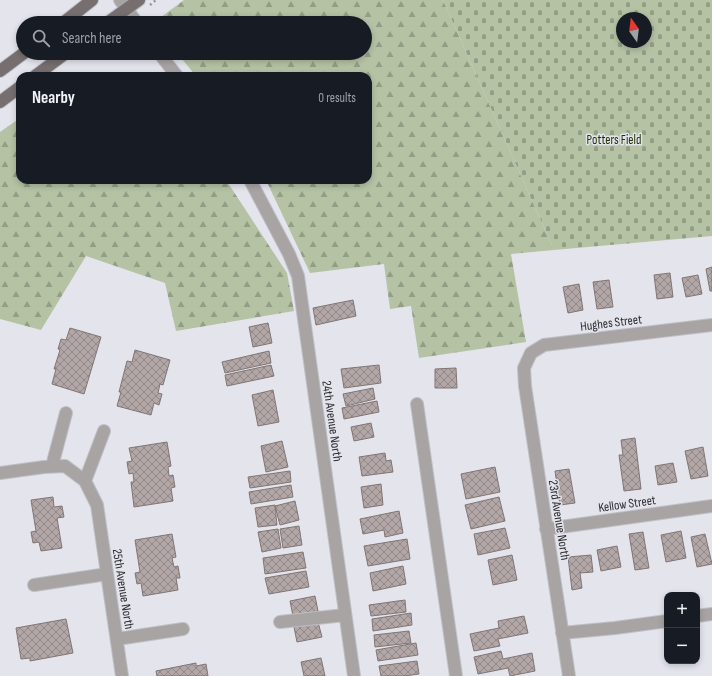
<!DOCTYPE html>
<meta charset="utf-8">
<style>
body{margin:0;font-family:"Sofia Sans Condensed",sans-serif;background:#242831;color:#f1f3f6}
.controls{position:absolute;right:12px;bottom:12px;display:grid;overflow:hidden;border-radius:8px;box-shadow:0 2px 6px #0003}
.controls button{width:36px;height:36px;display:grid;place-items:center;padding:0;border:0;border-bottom:1px solid #363941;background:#171b24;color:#f1f3f6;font:20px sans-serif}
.compass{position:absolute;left:616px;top:12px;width:36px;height:36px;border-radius:50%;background:#171b24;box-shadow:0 2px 6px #0003;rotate:346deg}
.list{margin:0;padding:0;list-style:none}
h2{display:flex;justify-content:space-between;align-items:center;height:52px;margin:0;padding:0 16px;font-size:17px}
h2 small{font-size:13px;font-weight:400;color:#9ea1a6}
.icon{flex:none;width:22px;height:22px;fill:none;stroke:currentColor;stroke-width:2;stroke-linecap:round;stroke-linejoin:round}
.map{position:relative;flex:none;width:712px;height:676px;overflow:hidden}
.search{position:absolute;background:#171b24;box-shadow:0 2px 6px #0003;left:16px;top:16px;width:356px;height:44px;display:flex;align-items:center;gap:10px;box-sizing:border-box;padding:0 14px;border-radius:22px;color:#9ea1a6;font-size:15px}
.panel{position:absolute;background:#171b24;box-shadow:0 2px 6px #0003;left:16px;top:72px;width:356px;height:112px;border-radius:12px}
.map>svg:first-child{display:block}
.forest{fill:url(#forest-firs)}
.cemetery{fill:url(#cemetery-stones);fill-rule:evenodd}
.building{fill:url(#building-cross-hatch);stroke:#807574}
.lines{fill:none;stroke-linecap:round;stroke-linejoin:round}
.minor-casing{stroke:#bfbfc7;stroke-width:14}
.major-casing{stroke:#bfbfc7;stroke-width:14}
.path{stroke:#95959b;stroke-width:2.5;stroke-dasharray:2 3;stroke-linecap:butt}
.minor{stroke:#a9a4a4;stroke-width:12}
.major{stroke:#766e6f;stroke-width:12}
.labels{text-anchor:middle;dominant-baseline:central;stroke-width:3;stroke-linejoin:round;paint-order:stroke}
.park-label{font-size:13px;fill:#203100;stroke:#e4e4ed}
.street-label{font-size:13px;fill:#2c2c2f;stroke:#e4e4ed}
</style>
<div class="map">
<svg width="712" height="676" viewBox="0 0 712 676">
<defs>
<pattern id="forest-firs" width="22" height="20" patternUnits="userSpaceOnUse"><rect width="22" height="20" fill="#b5c2a4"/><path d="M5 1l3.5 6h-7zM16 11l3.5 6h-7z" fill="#939e86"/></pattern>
<pattern id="cemetery-stones" width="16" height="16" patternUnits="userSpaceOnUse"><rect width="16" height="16" fill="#b5c2a4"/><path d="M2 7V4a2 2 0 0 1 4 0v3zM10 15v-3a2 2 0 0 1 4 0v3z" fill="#939e86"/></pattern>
<pattern id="building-cross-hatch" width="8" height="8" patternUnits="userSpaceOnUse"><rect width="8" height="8" fill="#b2a7a6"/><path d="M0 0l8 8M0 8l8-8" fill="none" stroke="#918888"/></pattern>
</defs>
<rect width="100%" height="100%" fill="#e4e4ed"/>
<path class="forest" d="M 184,0 L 443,0 L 554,250 L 511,254 L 526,342 L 419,358 L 411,306 L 390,309 L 384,264 L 310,273 L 266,180 L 368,180 L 368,76 L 196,76 L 177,53 L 365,53 L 365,23 L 153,23 Z
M 20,118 L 20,180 L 226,180 L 287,273 L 294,311 L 176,331 L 165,283 L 86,256 L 41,330 L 0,319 L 0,132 Z"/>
<path class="cemetery" d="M 443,0 L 712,0 L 712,236 L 554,250 ZM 622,18 L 646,18 L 646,42 L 622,42 Z"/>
<path class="building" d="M 712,267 L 712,291 L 710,291 L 706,269 Z
M 670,273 L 673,297 L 657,299 L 654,275 Z
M 698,275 L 702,294 L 686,297 L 682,278 Z
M 609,280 L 613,307 L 597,309 L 593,282 Z
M 579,284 L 583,310 L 568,313 L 563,287 Z
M 353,300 L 356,316 L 316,325 L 313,308 Z
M 268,323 L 272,343 L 253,347 L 249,327 Z
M 70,328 L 101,337 L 84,394 L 52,384 L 56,369 L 54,369 L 60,350 L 58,349 L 61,339 L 66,340 Z
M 135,350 L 170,360 L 163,385 L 160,384 L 158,393 L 162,394 L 159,405 L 154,403 L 151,415 L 117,406 L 121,392 L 119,392 L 127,361 L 132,362 Z
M 269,351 L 271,363 L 225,373 L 222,362 Z
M 271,365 L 274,376 L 227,386 L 225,375 Z
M 379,365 L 381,383 L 344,388 L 341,369 Z
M 456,368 L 457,388 L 435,388 L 435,369 Z
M 373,388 L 375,399 L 346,406 L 343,394 Z
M 273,390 L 279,422 L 258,426 L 252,395 Z
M 377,401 L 379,412 L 344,419 L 342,408 Z
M 371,423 L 374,437 L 354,441 L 351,427 Z
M 635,438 L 641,489 L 624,491 L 619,455 L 623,455 L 621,440 Z
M 282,441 L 288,467 L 266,472 L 261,446 Z
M 167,442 L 171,466 L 168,467 L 169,476 L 173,475 L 175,487 L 171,488 L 173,501 L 134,507 L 131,482 L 134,482 L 133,473 L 129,474 L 127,462 L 132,461 L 129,448 Z
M 703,447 L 708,476 L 691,479 L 685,451 Z
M 385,453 L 386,461 L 391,460 L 393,472 L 362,476 L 359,457 Z
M 673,463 L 677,482 L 658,485 L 655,466 Z
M 495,467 L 500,492 L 466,499 L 461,474 Z
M 569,469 L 575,503 L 560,505 L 555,471 Z
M 290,471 L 291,482 L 250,488 L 248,477 Z
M 381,484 L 383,505 L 364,508 L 361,487 Z
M 291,485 L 293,497 L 251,504 L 249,492 Z
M 53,497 L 54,507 L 62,506 L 64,517 L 57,518 L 62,548 L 41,551 L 39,542 L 33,543 L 31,532 L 36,531 L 31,500 Z
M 499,497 L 505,521 L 471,529 L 465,505 Z
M 295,501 L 299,520 L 280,525 L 275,506 Z
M 275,505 L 277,525 L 258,527 L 255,508 Z
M 399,511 L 403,533 L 385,537 L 384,530 L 363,534 L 360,519 Z
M 299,526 L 302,545 L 283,548 L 280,529 Z
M 505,528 L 510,548 L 478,555 L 474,534 Z
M 278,529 L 281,548 L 262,552 L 258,532 Z
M 681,531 L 686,558 L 666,562 L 661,535 Z
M 643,532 L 649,568 L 635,570 L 629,534 Z
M 172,534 L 176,557 L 172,558 L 174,567 L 178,566 L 180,578 L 176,578 L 178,590 L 143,596 L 141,583 L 137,584 L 135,573 L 140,572 L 135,540 Z
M 705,534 L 712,564 L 697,567 L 691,537 Z
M 407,539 L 410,559 L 368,566 L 364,546 Z
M 617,546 L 621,567 L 601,571 L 597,550 Z
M 303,552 L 306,568 L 265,574 L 263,558 Z
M 512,555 L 517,580 L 493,585 L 488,560 Z
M 591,555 L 593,572 L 580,573 L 582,588 L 572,590 L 568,557 Z
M 403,566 L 406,584 L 373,591 L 370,573 Z
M 306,571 L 309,587 L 269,594 L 265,578 Z
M 315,596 L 318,611 L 293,616 L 290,601 Z
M 405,600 L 406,612 L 371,616 L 369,605 Z
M 411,613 L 412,625 L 373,631 L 372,619 Z
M 524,616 L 528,633 L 498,639 L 500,646 L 474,651 L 470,634 L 499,628 L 498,621 Z
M 66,619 L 73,653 L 30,661 L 30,658 L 21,659 L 16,628 Z
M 318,622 L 322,637 L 297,642 L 294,627 Z
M 409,631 L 411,643 L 375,647 L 374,635 Z
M 416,643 L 418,655 L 378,661 L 376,650 Z
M 501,651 L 503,659 L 532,653 L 535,671 L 510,676 L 508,668 L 478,674 L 474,657 Z
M 321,658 L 325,676 L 304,676 L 301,662 Z
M 417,661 L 419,674 L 404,676 L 381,676 L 379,666 Z
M 196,663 L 196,666 L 206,664 L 208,676 L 157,676 L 156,671 Z"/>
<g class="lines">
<g class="minor-casing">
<path id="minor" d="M 120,0 L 137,23
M 159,53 L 177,76
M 250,180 L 289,254 L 298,276 L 354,676
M 417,404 L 456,676
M 52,466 L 66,413
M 0,473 L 44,467 L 65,466 L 85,481 L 97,505 L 122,676
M 85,481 L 104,431
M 546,529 L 712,506
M 34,585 L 107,574
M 697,616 L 712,614
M 280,622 L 345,615
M 562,633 L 615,628 L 667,621
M 117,639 L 183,629
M 569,676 L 525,386 L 524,368 L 531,353 L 544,345 L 712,325"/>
</g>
<g class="major-casing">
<path id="major" d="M 63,23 L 92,0
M 107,23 L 139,0
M 0,71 L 24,53
M 35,76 L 66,53
M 0,102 L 20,87"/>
</g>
<path class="path" d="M 150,5 L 156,0
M 78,57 L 83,53"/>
<use href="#minor" class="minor"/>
<use href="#major" class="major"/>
</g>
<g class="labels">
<g class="park-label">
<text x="614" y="140">Potters Field</text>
</g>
<g class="street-label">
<text transform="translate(611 323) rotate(-7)">Hughes Street</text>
<text transform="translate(332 421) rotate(82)">24th Avenue North</text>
<text transform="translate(627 504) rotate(-8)">Kellow Street</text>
<text transform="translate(559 520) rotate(81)">23rd Avenue North</text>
<text transform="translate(123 589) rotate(81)">25th Avenue North</text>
</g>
</g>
</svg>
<div class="controls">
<button>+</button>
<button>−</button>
</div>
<svg class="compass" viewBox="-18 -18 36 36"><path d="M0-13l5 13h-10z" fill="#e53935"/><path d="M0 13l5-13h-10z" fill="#9ea1a6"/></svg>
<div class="search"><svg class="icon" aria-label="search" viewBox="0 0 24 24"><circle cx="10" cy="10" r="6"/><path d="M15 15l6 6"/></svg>Search here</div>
<section class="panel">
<h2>Nearby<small>0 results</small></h2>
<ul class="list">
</ul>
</section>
</div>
